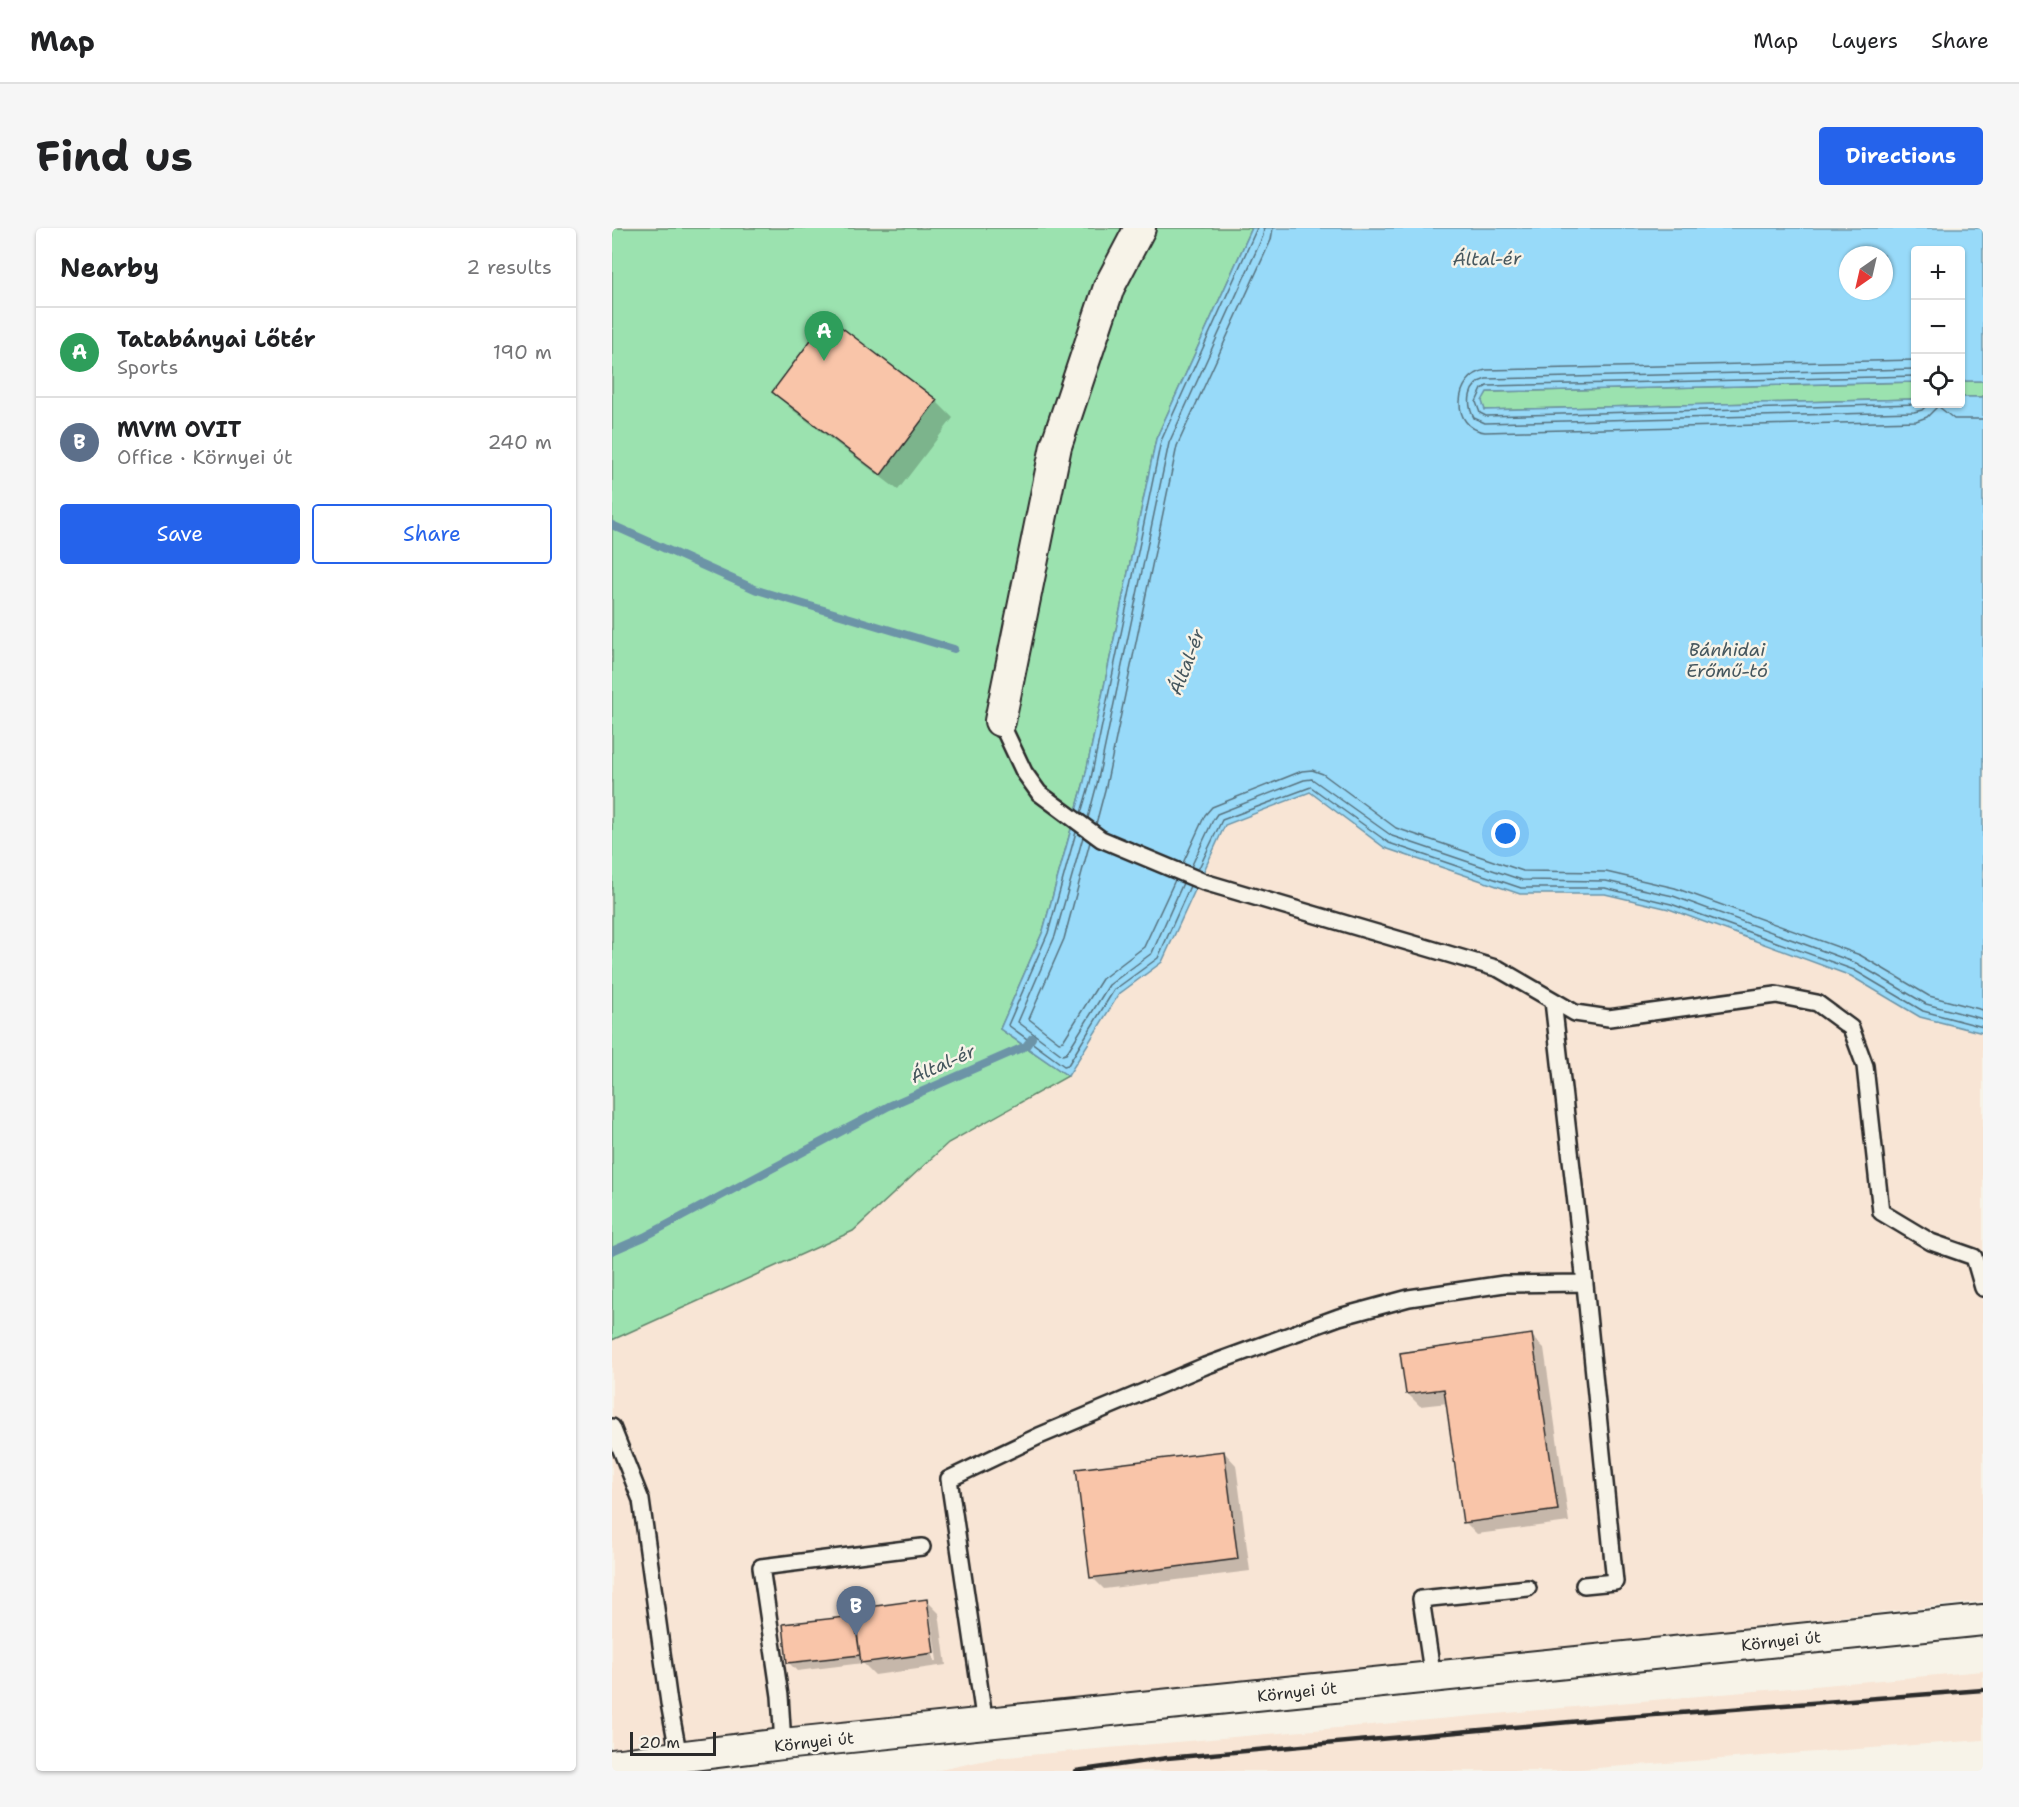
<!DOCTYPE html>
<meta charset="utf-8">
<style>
body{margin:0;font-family:"Shantell Sans",sans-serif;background:#f6f6f6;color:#202124}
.controls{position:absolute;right:18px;top:18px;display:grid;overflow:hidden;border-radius:6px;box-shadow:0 2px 4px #0004}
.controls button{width:54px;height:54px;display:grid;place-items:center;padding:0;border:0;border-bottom:2px solid #e0e0e0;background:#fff;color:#202124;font:30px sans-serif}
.compass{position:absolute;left:1227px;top:18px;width:54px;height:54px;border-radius:50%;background:#fff;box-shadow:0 2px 4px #0004;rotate:214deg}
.scale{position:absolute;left:18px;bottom:15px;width:86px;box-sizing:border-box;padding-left:6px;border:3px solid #2b2b2b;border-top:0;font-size:16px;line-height:21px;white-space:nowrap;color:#2b2b2b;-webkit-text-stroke:4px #f7f3e8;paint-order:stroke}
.you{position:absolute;left:894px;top:606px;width:21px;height:21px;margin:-15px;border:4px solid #fff;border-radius:50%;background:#1a73e8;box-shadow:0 0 0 9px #1a73e833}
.badge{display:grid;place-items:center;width:39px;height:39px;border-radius:50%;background:#2563eb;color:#fff;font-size:20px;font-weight:700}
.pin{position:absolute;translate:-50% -50px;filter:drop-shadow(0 2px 3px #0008)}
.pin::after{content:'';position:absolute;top:32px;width:21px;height:18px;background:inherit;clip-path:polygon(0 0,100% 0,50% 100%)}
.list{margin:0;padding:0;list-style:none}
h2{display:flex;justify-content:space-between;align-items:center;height:78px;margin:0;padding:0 24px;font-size:26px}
h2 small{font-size:20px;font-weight:400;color:#757577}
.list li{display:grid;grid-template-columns:39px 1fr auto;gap:18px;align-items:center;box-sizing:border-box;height:90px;padding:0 24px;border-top:2px solid #e0e0e0}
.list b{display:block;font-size:22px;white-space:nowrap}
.list p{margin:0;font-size:20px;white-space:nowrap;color:#757577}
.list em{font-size:20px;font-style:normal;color:#757577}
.actions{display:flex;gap:12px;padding:18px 24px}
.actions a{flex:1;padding:14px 0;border:2px solid #2563eb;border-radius:6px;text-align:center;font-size:21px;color:#2563eb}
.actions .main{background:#2563eb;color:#fff}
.icon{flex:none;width:33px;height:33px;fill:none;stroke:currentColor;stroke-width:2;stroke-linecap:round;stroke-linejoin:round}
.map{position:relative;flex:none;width:1371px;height:1543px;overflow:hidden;border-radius:6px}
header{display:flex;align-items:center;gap:36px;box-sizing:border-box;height:84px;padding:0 30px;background:#fff;border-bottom:2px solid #e0e0e0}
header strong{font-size:28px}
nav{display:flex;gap:33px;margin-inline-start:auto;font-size:21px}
.intro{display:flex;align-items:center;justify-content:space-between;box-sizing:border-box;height:144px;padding:0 36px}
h1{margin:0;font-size:42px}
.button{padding:15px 27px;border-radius:6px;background:#2563eb;color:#fff;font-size:21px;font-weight:700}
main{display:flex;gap:36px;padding:0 36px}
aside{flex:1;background:#fff;border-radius:6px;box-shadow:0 2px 4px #0004}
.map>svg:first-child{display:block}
.built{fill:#f8e5d5}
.green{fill:#9be2af;stroke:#63866d;stroke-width:1.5}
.water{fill:#98daf9;stroke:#6c94a7;stroke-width:1.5;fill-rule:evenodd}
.shadow{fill:#0003;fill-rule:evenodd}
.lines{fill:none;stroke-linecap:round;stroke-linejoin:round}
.shore{stroke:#57717d;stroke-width:1.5}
.stream{stroke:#6c94a7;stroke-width:8}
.building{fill:#f9c5a9;stroke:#2b2b2b;stroke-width:1.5}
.lane-casing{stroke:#2b2b2b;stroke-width:20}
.street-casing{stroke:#2b2b2b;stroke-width:34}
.lane{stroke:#f7f3e8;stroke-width:15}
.street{stroke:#f7f3e8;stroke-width:30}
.rail{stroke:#2b2b2b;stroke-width:4.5}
.labels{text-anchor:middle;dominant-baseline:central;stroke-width:5;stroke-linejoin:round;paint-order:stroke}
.street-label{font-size:16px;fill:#2b2b2b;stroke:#f7f3e8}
.water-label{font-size:18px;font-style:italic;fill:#46575e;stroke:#f7f3e8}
</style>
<header>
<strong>Map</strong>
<nav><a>Map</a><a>Layers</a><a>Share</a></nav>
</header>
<div class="intro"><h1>Find us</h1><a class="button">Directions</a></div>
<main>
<aside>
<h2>Nearby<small>2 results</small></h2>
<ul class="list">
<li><span class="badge" style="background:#2e9e5b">A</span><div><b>Tatabányai Lőtér</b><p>Sports</p></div><em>190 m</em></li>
<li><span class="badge" style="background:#5c6f8a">B</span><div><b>MVM OVIT</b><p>Office · Környei út</p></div><em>240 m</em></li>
</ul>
<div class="actions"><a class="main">Save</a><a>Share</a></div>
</aside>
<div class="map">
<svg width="1371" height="1543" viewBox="0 0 1371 1543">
<rect width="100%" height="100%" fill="#f7f3e8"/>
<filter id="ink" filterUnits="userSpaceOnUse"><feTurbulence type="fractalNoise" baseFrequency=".0167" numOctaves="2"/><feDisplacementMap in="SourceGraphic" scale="12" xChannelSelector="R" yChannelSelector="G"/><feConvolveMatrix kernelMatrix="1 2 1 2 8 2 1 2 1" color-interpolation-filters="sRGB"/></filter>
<g filter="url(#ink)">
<path class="built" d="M 698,564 L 774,620 L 908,666 L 993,666 L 1057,681 L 1239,748 L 1308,789 L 1371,805 L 1371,1373 L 0,1526 L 0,1112 L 241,1003 L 336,915 L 456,848 L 507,766 L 550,734 L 613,597 Z
M 1371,1443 L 1371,1512 L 943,1543 L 323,1543 L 384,1530 Z"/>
<path class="green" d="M 0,0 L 640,0 L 544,211 L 472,554 L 431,703 L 388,801 L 456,848 L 336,915 L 241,1003 L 0,1112 Z
M 1348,153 L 1371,153 L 1371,169 L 1349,169 Z
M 1304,154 L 1303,171 L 873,182 L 869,173 L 875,164 Z"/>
<path class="water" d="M 640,0 L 1371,0 L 1371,153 L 1349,153 L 1348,22 L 1304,22 L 1303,154 L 875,164 L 870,173 L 873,182 L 1303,171 L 1304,176 L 1348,176 L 1349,169 L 1371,169 L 1371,805 L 1308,789 L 1239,748 L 1057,681 L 993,666 L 908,666 L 773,620 L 698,564 L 613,597 L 550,734 L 507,766 L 456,848 L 388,801 L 431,703 L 472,554 L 544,211 ZM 1236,27 L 1272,27 L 1272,63 L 1236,63 Z"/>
<path class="shadow" d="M 217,91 L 324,173 L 341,190 L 286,262 L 178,180 L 162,164 Z
M 920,1108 L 932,1120 L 957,1294 L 865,1306 L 853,1294 L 836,1175 L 808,1178 L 796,1166 Z
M 612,1224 L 624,1237 L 638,1343 L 492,1361 L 480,1349 Z
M 314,1372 L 327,1385 L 334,1437 L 263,1447 L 251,1435 L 185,1443 L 177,1435 L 242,1390 L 245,1393 ZM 315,1384 L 318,1384 L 325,1433 L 322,1433 Z"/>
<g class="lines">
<path class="shore" d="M 1304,132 L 874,142 C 841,148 838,200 873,204 L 1304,193 L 1315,189 L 1326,178 L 1342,191 L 1371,191
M 1304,141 L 874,151 C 856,156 854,175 862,190 L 873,195 L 1302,184 L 1310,182 L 1316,176
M 1304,148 L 875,158 L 870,161 L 864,174 L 868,185 L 874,188 L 1306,176
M 469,585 L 478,555 L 549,213 L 645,0
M 476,590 L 485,556 L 557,215 L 651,8 L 652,0
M 484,596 L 494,558 L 565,218 L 659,12 L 661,0
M 464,604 L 436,705 L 396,797 L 452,838 L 456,837 L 502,762 L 546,730 L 578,658
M 471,609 L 443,708 L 406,794 L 450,827 L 454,826 L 497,757 L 540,725 L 571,655
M 478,614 L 452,711 L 417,791 L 447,814 L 451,813 L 490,751 L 532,719 L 563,652
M 571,635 L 593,587 L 600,579 L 690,543 L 700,542 L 711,546 L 784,600 L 911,643 L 994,644 L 1063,660 L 1248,727 L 1317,768 L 1371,782
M 579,639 L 601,592 L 605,586 L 692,552 L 700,551 L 780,608 L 910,652 L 994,653 L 1061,668 L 1244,735 L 1314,776 L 1371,791
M 586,642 L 610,592 L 699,559 L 777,615 L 909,660 L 993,660 L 1059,676 L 1242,742 L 1311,783 L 1371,799"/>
<path class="stream" d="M 0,297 L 145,362 L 342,421
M 0,1023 L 32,1009 L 277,878 L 414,818 L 420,810"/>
</g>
<path class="building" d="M 216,89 L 325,172 L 269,247 L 160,164 Z
M 920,1106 L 946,1282 L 851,1295 L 832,1161 L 794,1166 L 788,1125 Z
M 612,1223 L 626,1331 L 478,1350 L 464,1241 Z
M 315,1371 L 322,1425 L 249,1435 L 242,1381 Z
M 242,1388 L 248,1427 L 175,1435 L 171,1396 Z"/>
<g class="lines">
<g class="lane-casing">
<path id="lane" d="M 388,493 L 412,544 L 427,565 L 489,611 L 592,654 L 887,741 L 963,785 L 997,790 L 1164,767 L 1205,775 L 1239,800 L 1253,838 L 1269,984 L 1319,1014 L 1362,1029 L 1371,1060
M 941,773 L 971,1037 L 1003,1354 L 972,1357
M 0,1199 L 29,1272 L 57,1475 L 67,1529
M 821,1450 L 809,1371 L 916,1360
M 373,1496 L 337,1251 L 427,1208 L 593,1138 L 727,1089 L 797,1070 L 892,1056 L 973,1055
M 171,1516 L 168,1468 L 149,1339 L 310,1319"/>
</g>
<g class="street-casing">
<path id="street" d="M 388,493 L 444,218 L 497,59 L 528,0
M 0,1537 L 171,1516 L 1371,1392"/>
</g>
<use href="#lane" class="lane"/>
<use href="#street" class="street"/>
<path class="rail" d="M 464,1543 L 555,1530 L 1002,1490 L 1371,1462"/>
</g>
</g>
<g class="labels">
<g class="street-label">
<text transform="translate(1169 1413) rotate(-6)">Környei út</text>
<text transform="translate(685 1464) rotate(-6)">Környei út</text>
<text transform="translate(202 1514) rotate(-6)">Környei út</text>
</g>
<g class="water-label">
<text transform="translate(875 31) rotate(-1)">Által-ér</text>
<text x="1115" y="422">Bánhidai<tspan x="1115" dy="21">Erőmű-tó</tspan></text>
<text transform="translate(575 434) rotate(-69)">Által-ér</text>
<text transform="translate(331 836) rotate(-24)">Által-ér</text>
</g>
</g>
</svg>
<div class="controls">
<button>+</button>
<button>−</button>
<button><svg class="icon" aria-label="locate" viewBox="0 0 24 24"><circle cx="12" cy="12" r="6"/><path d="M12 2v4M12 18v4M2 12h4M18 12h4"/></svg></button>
</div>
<svg class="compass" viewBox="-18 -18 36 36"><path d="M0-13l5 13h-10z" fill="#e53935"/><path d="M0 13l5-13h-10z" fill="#757577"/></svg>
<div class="scale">20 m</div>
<div class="you"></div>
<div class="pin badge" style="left:212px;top:133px;background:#2e9e5b">A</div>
<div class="pin badge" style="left:244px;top:1408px;background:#5c6f8a">B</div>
</div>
</main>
